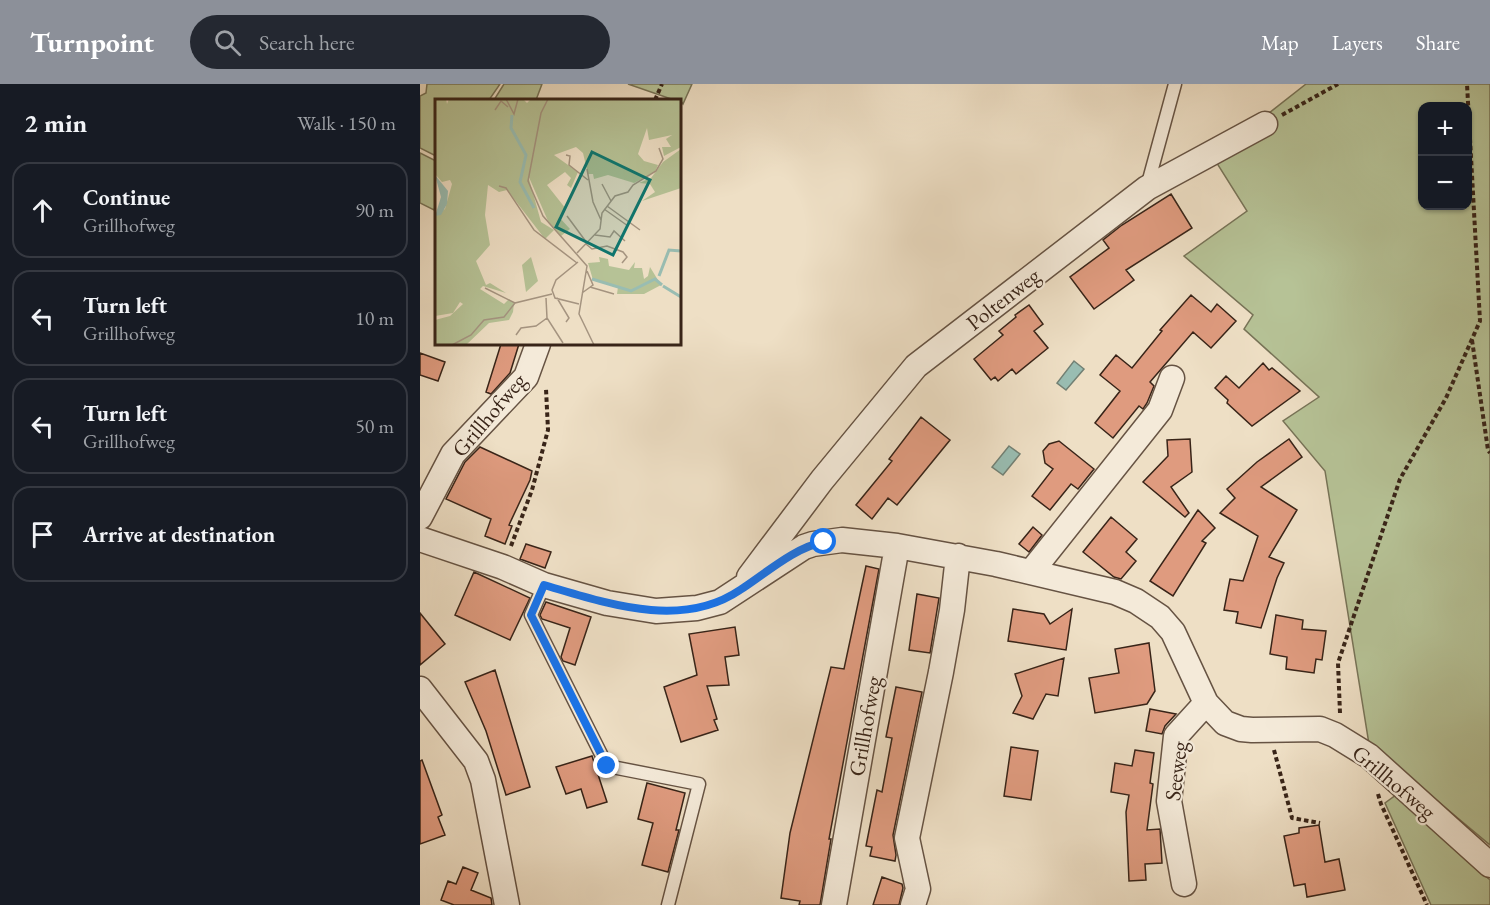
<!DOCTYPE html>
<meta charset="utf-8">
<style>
body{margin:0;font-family:"EB Garamond",serif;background:#242831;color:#f1f3f6}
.controls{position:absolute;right:18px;top:18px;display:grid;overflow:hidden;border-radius:12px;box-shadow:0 2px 4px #0004}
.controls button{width:54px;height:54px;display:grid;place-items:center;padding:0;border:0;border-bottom:2px solid #363941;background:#171b24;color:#f1f3f6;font:30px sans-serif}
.stop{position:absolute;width:18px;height:18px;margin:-14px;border:4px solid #1a73e8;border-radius:50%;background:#fff}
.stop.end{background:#1a73e8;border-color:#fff;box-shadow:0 2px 6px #0008}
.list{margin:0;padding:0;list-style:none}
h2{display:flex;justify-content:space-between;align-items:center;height:78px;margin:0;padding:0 24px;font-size:26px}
h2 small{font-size:20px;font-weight:400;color:#9ea1a6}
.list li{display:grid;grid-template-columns:39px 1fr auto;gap:18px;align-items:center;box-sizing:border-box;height:96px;margin:0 12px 12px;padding:0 12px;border:2px solid #363941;border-radius:18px}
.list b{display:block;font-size:22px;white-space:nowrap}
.list p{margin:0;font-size:20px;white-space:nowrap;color:#9ea1a6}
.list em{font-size:20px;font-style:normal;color:#9ea1a6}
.icon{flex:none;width:33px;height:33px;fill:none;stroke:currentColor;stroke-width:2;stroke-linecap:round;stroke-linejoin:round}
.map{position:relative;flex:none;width:1070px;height:821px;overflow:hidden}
header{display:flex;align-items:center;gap:36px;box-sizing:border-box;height:84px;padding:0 30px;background:#8c9099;color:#fff}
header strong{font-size:28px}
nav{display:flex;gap:33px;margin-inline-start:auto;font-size:21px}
.search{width:420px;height:54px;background:#242831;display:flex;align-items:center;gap:15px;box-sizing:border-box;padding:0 21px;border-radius:33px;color:#9ea1a6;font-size:22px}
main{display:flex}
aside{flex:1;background:#171b24}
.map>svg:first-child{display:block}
.green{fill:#b6c296;stroke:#777357;stroke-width:1.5;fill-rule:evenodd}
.water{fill:#99bdb2;stroke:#728074;stroke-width:1.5}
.building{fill:#df9b7f;stroke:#382418;stroke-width:1.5}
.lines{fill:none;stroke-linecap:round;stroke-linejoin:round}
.lane-casing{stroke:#665343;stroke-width:15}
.street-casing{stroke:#665343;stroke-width:27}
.path{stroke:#382418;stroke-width:4;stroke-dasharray:4.5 3;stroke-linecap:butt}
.lane{stroke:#f4ead9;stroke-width:12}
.street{stroke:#f4ead9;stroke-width:24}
.route{stroke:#1a73e8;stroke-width:8}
.labels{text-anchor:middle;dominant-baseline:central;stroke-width:4.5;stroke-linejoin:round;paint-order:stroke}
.street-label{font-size:22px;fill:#382418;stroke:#f4ead9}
.inset-river{fill:none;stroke:#99bdb2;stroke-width:3}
.inset-road{fill:none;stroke:#a59480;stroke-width:1.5}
.view{fill:#0f766e;fill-opacity:0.15;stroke:#0f766e;stroke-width:3}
.inset-edge{fill:none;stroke:#382418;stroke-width:3}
</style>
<header>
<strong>Turnpoint</strong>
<div class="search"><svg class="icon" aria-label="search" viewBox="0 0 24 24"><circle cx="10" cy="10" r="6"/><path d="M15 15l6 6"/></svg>Search here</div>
<nav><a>Map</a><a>Layers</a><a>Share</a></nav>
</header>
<main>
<aside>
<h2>2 min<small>Walk · 150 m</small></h2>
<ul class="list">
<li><svg class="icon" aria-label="ahead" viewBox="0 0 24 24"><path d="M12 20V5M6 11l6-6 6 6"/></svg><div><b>Continue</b><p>Grillhofweg</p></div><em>90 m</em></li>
<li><svg class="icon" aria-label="left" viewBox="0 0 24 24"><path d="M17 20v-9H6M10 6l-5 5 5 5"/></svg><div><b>Turn left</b><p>Grillhofweg</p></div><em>10 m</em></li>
<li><svg class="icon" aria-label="left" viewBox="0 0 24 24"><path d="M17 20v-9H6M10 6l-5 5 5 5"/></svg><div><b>Turn left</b><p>Grillhofweg</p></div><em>50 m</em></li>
<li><svg class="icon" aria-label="arrive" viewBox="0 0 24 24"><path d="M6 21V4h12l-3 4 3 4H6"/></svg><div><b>Arrive at destination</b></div></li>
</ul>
</aside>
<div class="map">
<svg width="1070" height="821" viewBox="0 0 1070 821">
<rect width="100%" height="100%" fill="#eedfc5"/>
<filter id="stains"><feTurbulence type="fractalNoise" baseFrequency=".00333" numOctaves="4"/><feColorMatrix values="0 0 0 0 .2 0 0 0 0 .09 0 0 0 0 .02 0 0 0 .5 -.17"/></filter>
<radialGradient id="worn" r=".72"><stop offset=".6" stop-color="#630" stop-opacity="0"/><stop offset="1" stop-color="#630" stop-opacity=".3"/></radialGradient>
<path class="green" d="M 7,0 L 80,0 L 69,16 L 16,16 L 16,72 L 0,64 L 0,12 L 6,9 Z
M 84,0 L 122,0 L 116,16 L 74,16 Z
M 208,0 L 272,0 L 263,20 L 260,16 L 254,16 Z
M 886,0 L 1070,0 L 1070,761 L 949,660 L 905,387 L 863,337 L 899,313 L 824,245 L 833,231 L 764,172 L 827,127 L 793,73 ZM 1002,22 L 1048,22 L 1048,122 L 1002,122 Z
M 0,69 L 16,77 L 16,120 L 14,126 L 0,119 Z
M 976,711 L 1070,796 L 1070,821 L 1011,821 L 965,719 Z"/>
<path class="water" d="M 654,277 L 664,285 L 646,306 L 637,299 Z
M 589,362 L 600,370 L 583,391 L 572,383 Z"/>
<path class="building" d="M 751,110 L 772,144 L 706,186 L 714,196 L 674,225 L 650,193 L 689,164 L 683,156 L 702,141 Z
M 771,211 L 791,228 L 797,220 L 816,237 L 791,264 L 773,248 L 730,298 L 734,302 L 727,319 L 723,325 L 719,322 L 693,354 L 675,339 L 700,307 L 680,291 L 696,271 L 712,284 L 742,247 L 740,246 Z
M 609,221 L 623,240 L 614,247 L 628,264 L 596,290 L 592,285 L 578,297 L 575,293 L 571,296 L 554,275 L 583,251 L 579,247 L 596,233 L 595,231 Z
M 81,260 L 99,260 L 90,289 L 71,310 L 66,308 Z
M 0,269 L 25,278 L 18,297 L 0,291 Z
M 843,279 L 849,286 L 852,284 L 880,307 L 832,342 L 807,319 L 808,316 L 795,304 L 806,292 L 819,304 Z
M 501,333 L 530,356 L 477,421 L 468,414 L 452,435 L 436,421 L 472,377 L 469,375 Z
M 770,355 L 772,388 L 751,403 L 769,429 L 765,433 L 723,398 L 748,372 L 747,356 Z
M 869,355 L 882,373 L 841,403 L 877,426 L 849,473 L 864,479 L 857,494 L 841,544 L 816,539 L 818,528 L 804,526 L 810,495 L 823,497 L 838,452 L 800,429 L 815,414 L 807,405 L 837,378 Z
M 639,357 L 674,385 L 658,405 L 651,400 L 630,426 L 612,412 L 633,385 L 625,379 L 623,367 L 629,360 Z
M 60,363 L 112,387 L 110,396 L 89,441 L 92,442 L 85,460 L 65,452 L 71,435 L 26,415 L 45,378 Z
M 778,426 L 795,444 L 782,457 L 786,459 L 753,512 L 730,497 Z
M 691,433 L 717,455 L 706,468 L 716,477 L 701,495 L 694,493 L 663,468 Z
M 613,443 L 622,451 L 609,468 L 599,460 Z
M 106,460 L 131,468 L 125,484 L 100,475 Z
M 446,482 L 459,485 L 409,755 L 411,755 L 400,821 L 379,821 L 380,817 L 361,814 L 370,749 L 411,583 L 424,585 Z
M 54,488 L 110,514 L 90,556 L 35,531 Z
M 497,510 L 519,514 L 510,569 L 489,566 Z
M 126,518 L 171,533 L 155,581 L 143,577 L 141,573 L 150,544 L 122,535 L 120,531 Z
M 593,525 L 624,530 L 630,540 L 652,525 L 646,566 L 588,557 Z
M 0,529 L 25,560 L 0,581 Z
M 856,531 L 883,536 L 882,545 L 906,547 L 902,576 L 896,575 L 894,589 L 866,585 L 867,573 L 850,570 Z
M 315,543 L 319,571 L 305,573 L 309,601 L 287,602 L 297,635 L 294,636 L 298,646 L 261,658 L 244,603 L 277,591 L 269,550 Z
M 729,559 L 735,607 L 727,620 L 675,629 L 669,594 L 699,589 L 695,565 Z
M 644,574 L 638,612 L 626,610 L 613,635 L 593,629 L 602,612 L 595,590 Z
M 75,586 L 110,703 L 86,711 L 66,647 L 45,598 Z
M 476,603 L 502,608 L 473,751 L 476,771 L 475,777 L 450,772 L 452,763 L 446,762 L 457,706 L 462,708 L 472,654 L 466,653 Z
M 730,625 L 756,630 L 745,642 L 742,650 L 726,647 Z
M 591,663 L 618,667 L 611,716 L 584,712 Z
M 715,666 L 734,669 L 730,699 L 733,700 L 727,746 L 740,745 L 742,779 L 725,780 L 726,796 L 709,797 L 706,728 L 709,711 L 691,708 L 695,679 L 712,682 Z
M 172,672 L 187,718 L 167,724 L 161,705 L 146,710 L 136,683 Z
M 2,676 L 22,731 L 18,733 L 25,751 L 0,760 L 0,677 Z
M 227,699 L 265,709 L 256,746 L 259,746 L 248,788 L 222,781 L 233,739 L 218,735 Z
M 899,741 L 905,778 L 919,775 L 925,806 L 887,813 L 885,800 L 874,802 L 864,752 L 879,749 L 879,744 Z
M 43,783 L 58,789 L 51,806 L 71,814 L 72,821 L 34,821 L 21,816 L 28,797 L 36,800 Z
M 462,793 L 482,800 L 483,804 L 479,821 L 453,821 Z"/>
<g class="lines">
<g class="lane-casing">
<path id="lane" d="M 727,103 L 755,0
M 124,501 L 111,531 L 187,682 L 279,700 L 248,821"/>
</g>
<g class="street-casing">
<path id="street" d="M 0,433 L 33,370 L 106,293 L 118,260
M 0,455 L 83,483 L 124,501 L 187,519 L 236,527 L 277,524 L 300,518 L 384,463 L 393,460 L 422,456 L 477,462 L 576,480 L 695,508 L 716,517 L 740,533 L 753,548 L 786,619 L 805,639 L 821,645 L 832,646 L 900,645 L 915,651 L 949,672 L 1070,781
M 611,488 L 740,326 L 752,294
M 329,493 L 402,396 L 496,282 L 727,104 L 845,40
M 0,605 L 56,677 L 63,696 L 87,821
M 764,800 L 749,717 L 756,652 L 786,619
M 414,821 L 477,462
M 493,821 L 498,805 L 487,754 L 521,588 L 532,526 L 538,472"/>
</g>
<path class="path" d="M 235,16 L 242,0
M 862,31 L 918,0
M 1052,256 L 1068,366 L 1070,369
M 91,462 L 112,406 L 128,346 L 126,305
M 920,629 L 918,579 L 980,395 L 1026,314 L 1060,237 L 1047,0
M 854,666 L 872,734 L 900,739
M 958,710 L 961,720 L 1007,821"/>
<use href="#lane" class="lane"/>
<use href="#street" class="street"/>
</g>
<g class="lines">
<path class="route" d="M 187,682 L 111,531 L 124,501 C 186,519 261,546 320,506 C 345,490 375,463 404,458"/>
</g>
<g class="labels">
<g class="street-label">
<text transform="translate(583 215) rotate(-38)">Poltenweg</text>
<text transform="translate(69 331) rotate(-50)">Grillhofweg</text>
<text transform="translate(445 642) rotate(-80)">Grillhofweg</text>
<text transform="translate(756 687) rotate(-83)">Seeweg</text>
<text transform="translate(974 698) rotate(40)">Grillhofweg</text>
</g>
</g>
<g transform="translate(15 15)">
<rect width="246" height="246" fill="#eedfc5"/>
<path d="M 0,0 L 11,0 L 12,5 L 14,0 L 88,0 L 92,4 L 96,0 L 246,0 L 246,48 L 229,57 L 227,48 L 236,48 L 231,40 L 237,36 L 214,41 L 212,29 L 203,55 L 209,62 L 223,66 L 220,73 L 199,84 L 173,76 L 159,80 L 158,75 L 153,75 L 148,54 L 141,48 L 119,56 L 143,73 L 136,89 L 132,86 L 136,79 L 130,73 L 112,86 L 131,110 L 124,118 L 135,130 L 126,137 L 113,122 L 93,76 L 106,123 L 119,131 L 110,140 L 72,91 L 64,93 L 53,86 L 50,116 L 55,146 L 41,162 L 51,186 L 55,184 L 71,194 L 48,187 L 45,190 L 69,205 L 74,200 L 79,204 L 78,213 L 74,221 L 54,224 L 31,246 L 0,246 L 0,221 L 15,217 L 28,205 L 25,203 L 18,214 L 0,217 L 0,117 L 10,110 L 17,85 L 15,81 L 7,83 L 0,75 ZM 246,50 L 246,89 L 207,102 L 220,93 L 215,85 L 204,84 L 216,79 L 228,63 ZM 96,158 L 103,182 L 91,193 L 87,166 ZM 164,158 L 173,160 L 174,167 L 194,171 L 200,163 L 199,169 L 207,169 L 209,180 L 213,177 L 215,168 L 226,186 L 209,195 L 182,195 L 183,188 L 158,181 L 153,164 L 165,163 Z" fill="#b6c296"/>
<path d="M 0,76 L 13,92 L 12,105 L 6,116 L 0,117 L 6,98 Z" fill="#99bdb2"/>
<path class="inset-river" d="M 77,16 L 76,29 L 91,56 L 85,83 L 99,109M 224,177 L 234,151 L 246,152M 157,180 L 196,192 L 220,180 L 227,186M 228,187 L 246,198"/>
<path class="inset-road" d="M 71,0 L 79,15 L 83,0M 113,0 L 106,14 L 93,82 L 108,117 L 152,167 L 144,215 L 159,246M 60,11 L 66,2 L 73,8M 131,56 L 135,57 L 134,66 L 153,81M 152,70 L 158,103 L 166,121M 167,85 L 176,102M 64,87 L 71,89 L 99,131 L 142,164M 172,107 L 205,131M 169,110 L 193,127M 132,117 L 152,144M 160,136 L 175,138 L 179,132 L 190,142M 151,145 L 157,150 L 172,147 L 188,153 L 192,158 L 187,164M 142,154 L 165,130 L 167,114 L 180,97 L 193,93 L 198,86 L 221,72 L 228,60 L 224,49M 143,163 L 121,181 L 117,191 L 120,199 L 144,205M 155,188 L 179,195M 50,189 L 80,204M 147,194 L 158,186 L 152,172M 111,199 L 112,219 L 128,244M 122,199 L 134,219 L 131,223M 81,236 L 86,229 L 101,227 L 112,219M 17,246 L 36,236 L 49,221 L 69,218 L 80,204 L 117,195"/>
<path class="view" d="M 157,53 L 215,81 L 178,156 L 121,128 Z"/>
<rect width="246" height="246" class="inset-edge"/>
</g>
<rect width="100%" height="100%" filter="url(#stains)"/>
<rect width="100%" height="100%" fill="url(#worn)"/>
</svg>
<div class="controls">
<button>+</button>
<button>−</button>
</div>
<div class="stop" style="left:404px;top:458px"></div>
<div class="stop end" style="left:187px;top:682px"></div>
</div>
</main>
